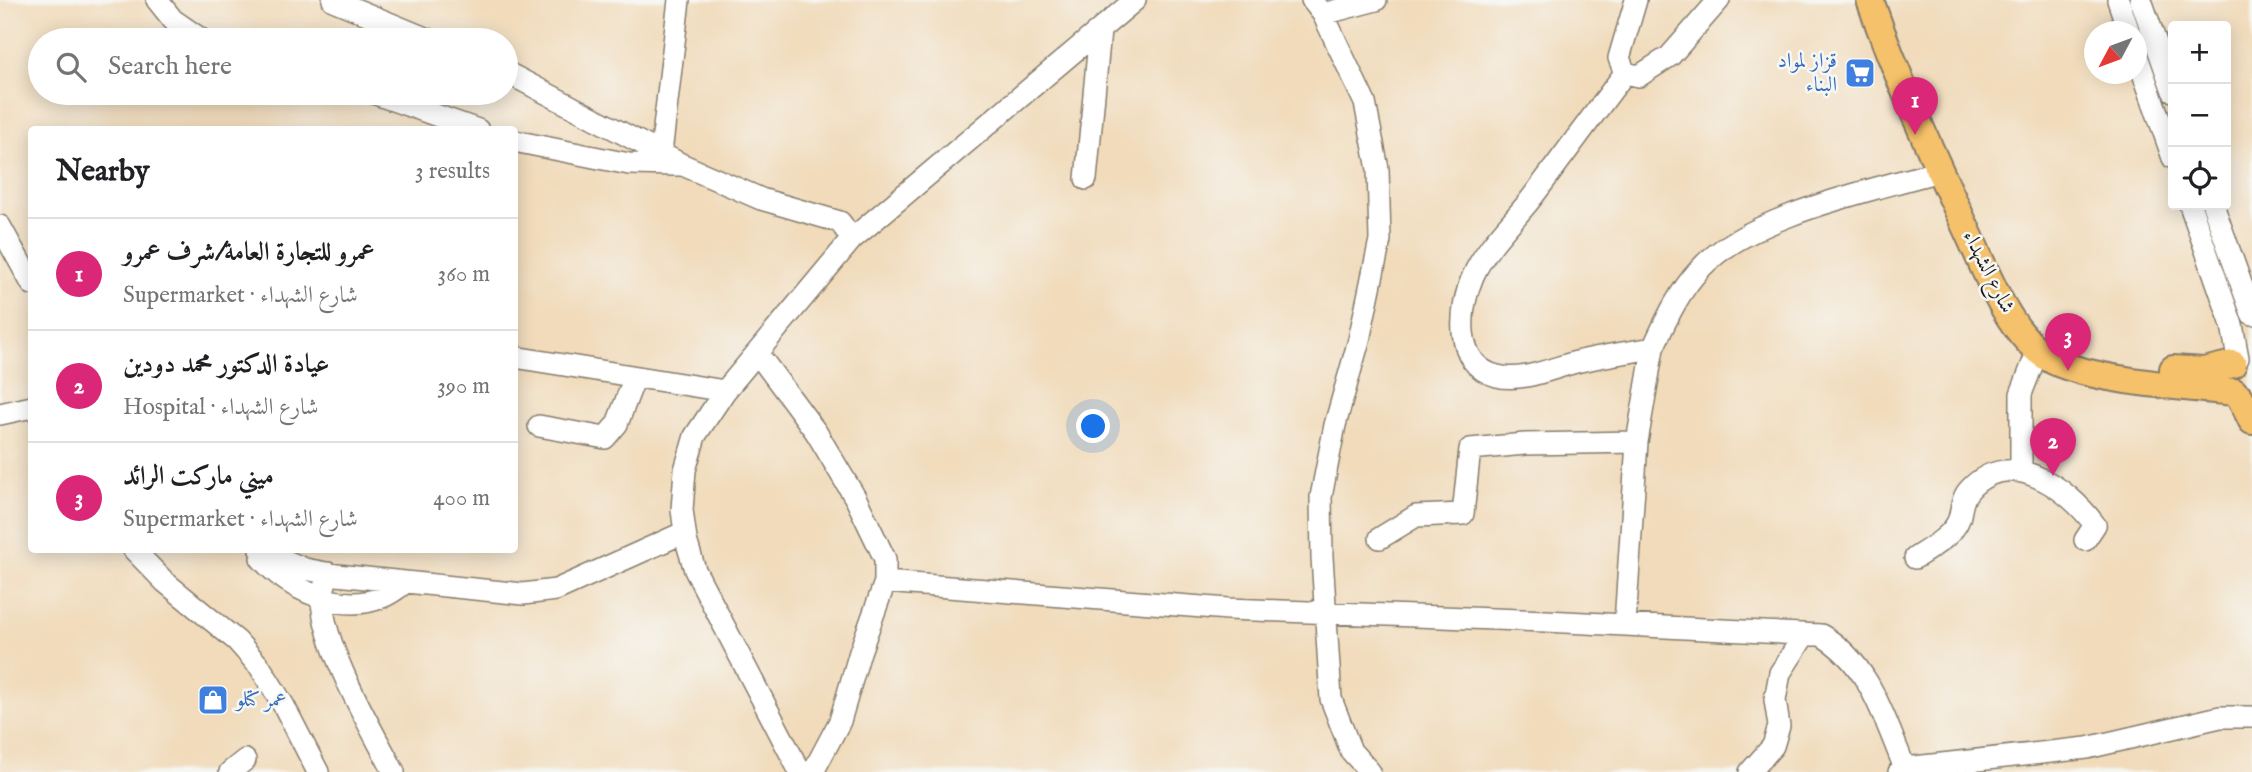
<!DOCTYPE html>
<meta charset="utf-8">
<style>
body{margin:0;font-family:"IM FELL English",Amiri,serif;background:#f2f2f2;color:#202124}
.controls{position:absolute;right:21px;top:21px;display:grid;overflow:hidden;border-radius:7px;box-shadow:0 4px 18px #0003}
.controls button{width:63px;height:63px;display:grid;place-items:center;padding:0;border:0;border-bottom:2px solid #e0e0e0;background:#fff;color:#202124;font:35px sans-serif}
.compass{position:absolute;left:2084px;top:21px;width:63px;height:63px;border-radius:50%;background:#fff;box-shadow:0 4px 18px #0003;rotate:229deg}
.you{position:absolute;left:1094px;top:427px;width:24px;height:24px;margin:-18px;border:5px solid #fff;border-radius:50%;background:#1a73e8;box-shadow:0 0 0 10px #1a73e833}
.badge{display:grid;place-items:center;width:46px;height:46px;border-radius:50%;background:#db2777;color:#fff;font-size:23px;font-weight:700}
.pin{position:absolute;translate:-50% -58px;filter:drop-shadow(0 2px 4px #0008)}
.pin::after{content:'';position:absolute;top:37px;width:24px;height:21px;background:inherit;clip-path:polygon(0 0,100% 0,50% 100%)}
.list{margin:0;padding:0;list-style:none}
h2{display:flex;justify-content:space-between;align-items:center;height:91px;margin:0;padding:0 28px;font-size:30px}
h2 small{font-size:23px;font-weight:400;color:#757577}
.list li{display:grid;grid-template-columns:46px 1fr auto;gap:21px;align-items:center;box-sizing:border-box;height:112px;padding:0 28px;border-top:2px solid #e0e0e0}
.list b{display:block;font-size:26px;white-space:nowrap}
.list p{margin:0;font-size:23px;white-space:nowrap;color:#757577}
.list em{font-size:23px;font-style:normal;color:#757577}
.icon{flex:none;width:38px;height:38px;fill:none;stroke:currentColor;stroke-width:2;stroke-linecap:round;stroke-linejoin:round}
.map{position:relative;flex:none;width:2252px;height:772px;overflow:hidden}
.search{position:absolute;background:#fff;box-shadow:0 4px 18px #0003;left:28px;top:28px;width:490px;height:77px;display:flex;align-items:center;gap:18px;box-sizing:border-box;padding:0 24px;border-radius:38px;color:#757577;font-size:26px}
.panel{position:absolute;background:#fff;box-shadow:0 4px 18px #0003;left:28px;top:126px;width:490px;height:427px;border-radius:7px}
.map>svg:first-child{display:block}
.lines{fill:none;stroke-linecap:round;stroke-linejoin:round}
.minor-casing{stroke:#867c6c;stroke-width:24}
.major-casing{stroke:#867c6c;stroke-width:30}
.minor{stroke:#fff;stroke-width:21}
.major{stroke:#f5c16b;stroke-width:26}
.labels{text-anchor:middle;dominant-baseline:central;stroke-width:5;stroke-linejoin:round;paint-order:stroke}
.shop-label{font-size:21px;fill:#366cbe;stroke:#f6f6f2;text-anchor:end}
.street-label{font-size:21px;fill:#1c1c1c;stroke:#f6f6f2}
</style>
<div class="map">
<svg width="2252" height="772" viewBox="0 0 2252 772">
<rect width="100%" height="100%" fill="#f6f6f2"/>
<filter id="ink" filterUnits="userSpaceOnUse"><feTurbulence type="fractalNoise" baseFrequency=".0143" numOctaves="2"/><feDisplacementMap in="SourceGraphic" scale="14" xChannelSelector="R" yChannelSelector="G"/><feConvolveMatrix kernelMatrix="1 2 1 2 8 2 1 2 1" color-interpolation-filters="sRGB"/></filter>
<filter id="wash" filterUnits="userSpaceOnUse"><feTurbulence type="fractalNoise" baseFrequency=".00686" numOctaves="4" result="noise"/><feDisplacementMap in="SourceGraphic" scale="28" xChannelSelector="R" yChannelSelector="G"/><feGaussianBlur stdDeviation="1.57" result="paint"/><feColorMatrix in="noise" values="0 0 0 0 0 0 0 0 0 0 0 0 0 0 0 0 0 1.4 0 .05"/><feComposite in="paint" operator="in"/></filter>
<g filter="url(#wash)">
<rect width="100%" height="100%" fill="#f1dbbb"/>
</g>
<g filter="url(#ink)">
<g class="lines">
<g class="minor-casing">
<path id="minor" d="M 157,0 L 173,20 L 202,40
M 333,0 L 430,40
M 1312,0 L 1323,14 L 1365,103 L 1378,169 L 1380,240 L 1359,340 L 1335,425 L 1321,497 L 1322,557 L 1331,699 L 1351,751 L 1370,772
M 1636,0 L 1619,58 L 1625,73 L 1639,76 L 1670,56 L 1719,0
M 2118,0 L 2129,32
M 2141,0 L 2173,91
M 1323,14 L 1376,0
M 2136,53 L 2173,158
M 506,72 L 683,165 L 761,199 L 840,222 L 852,239
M 1625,73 C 1593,115 1562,158 1530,200 C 1510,225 1486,247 1473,276 C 1459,308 1453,365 1497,376 C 1525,383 1558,365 1585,360 C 1607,355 1630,352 1653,348 C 1666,320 1678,293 1699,270 C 1747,216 1870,191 1939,171
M 373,93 L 478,130
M 514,141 L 629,164 L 677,165
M 661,153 L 679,0
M 1086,179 L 1100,31
M 2190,205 L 2232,325 L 2238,358
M 2213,205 L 2252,314
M 0,226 L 32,284
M 758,354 L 816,432 L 856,499 L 885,559 L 885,582 L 860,652 L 840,721 L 813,772
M 514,357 L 725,391
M 0,414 L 32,407
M 539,426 L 605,438 L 617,424 L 635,377
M 2021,469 L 2021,394 L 2038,350
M 1380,538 L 1416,516 L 1463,514 L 1470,449 L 1525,444 L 1637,442 L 1653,348
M 134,550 L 165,582 L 237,641 L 260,667 L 284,706 L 318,772
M 260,550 L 305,569 L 337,575 L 523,594 L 556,590 L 685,532
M 261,558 C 288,589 342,615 382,597 C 391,594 399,587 406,582
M 1915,558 C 1929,549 1953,536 1959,519 C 1962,509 1961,498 1970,489 C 2010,446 2068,488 2095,525 L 2085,540
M 328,573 C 326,582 322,592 322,600 C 324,649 371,728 394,772
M 885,582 L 1228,609 L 1546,621 L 1821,635 C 1870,663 1884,719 1905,768
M 1625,624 L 1637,442
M 230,772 L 245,760
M 800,772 L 695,570 L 686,540 L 682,510 L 685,470 L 695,436 L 725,391 L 852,239 L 1135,0
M 1750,772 L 1773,746 L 1779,726 L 1775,700 L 1780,673 L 1805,634
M 1899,772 L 1905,768 L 2087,748 L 2220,717 L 2252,717"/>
</g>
<g class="major-casing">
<path id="major" d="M 1870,0 C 1897,78 1931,152 1965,226 C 1985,268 2004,325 2042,354 C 2077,381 2188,387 2234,392
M 2173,369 L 2204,371 L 2233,364
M 2240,397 L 2252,421"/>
</g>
<use href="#minor" class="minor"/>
<use href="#major" class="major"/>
</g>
</g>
<defs>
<g id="supermarket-square" transform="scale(1.575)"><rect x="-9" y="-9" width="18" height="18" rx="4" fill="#3f7fe0" stroke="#f6f6f2"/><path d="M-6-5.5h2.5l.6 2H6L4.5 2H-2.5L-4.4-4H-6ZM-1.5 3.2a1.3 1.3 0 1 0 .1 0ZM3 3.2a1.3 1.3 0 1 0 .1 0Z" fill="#fff"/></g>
<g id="shop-square" transform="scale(1.575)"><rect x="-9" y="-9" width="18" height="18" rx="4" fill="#3f7fe0" stroke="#f6f6f2"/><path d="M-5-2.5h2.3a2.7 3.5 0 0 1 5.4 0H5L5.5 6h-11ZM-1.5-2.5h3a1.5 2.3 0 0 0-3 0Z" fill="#fff"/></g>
</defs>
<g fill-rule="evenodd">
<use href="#supermarket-square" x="1860" y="73"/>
<use href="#shop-square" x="213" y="700"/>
</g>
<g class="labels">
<g class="shop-label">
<text x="1837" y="61">قزاز لمواد<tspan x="1837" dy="24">البناء</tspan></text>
<text x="236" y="700" text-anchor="start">عمر كتلو</text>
</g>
<g class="street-label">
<text transform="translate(1988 272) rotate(63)">شارع الشهداء</text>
</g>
</g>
</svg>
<div class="controls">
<button>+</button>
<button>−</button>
<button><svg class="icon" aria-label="locate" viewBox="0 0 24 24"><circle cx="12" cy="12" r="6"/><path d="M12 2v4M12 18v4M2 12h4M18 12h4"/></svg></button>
</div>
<svg class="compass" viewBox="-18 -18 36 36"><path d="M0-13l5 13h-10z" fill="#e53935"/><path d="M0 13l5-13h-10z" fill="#757577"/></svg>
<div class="you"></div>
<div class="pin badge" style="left:1915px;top:135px">1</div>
<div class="pin badge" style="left:2053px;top:476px">2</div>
<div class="pin badge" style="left:2068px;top:371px">3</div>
<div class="search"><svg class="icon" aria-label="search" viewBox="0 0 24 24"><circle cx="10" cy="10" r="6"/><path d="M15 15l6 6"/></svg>Search here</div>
<section class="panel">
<h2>Nearby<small>3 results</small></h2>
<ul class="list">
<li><span class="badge">1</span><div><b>عمرو للتجارة العامة/شرف عمرو</b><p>Supermarket · شارع الشهداء</p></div><em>360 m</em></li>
<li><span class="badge">2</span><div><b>عيادة الدكتور محمد دودين</b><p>Hospital · شارع الشهداء</p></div><em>390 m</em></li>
<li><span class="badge">3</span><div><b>ميني ماركت الرائد</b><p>Supermarket · شارع الشهداء</p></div><em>400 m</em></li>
</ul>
</section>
</div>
